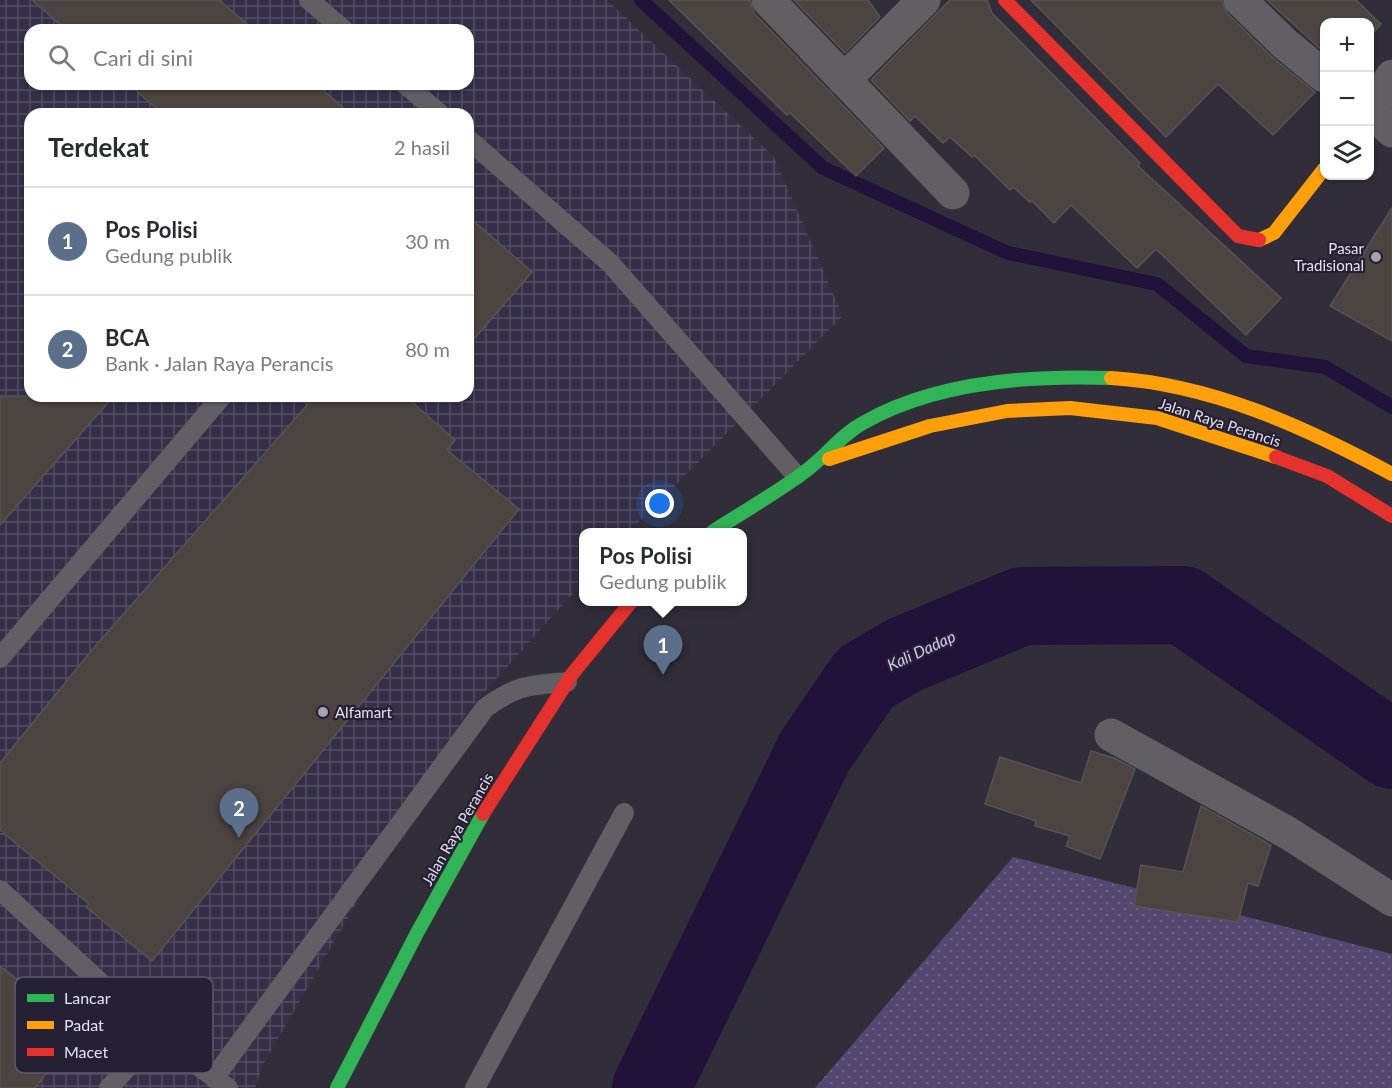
<!DOCTYPE html>
<html lang="id">
<meta charset="utf-8">
<style>
body{margin:0;font-family:Lato,sans-serif;background:#f7f7f7;color:#2b2b33}
.controls{position:absolute;right:18px;top:18px;display:grid;overflow:hidden;border-radius:12px;box-shadow:0 2px 4px #0004}
.controls button{width:54px;height:54px;display:grid;place-items:center;padding:0;border:0;border-bottom:2px solid #e1e1e2;background:#fff;color:#2b2b33;font:30px sans-serif}
.you{position:absolute;left:660px;top:504px;width:21px;height:21px;margin:-15px;border:4px solid #fff;border-radius:50%;background:#1a73e8;box-shadow:0 0 0 9px #1a73e833}
.badge{display:grid;place-items:center;width:39px;height:39px;border-radius:50%;background:#0f766e;color:#fff;font-size:20px;font-weight:700}
.pin{position:absolute;translate:-50% -50px;filter:drop-shadow(0 2px 3px #0008)}
.pin::after{content:'';position:absolute;top:32px;width:21px;height:18px;background:inherit;clip-path:polygon(0 0,100% 0,50% 100%)}
.popup{position:absolute;left:579px;top:528px;width:168px;height:78px;box-sizing:border-box;display:grid;place-content:center;border-radius:12px;background:#fff;filter:drop-shadow(0 2px 4px #0005);font-size:20px;white-space:nowrap;color:#7c7c81}
.popup b{font-size:22px;color:#2b2b33}
.popup::after{content:'';position:absolute;left:50%;top:100%;margin-left:-12px;border:12px solid transparent;border-top-color:#fff}
.list{margin:0;padding:0;list-style:none}
h2{display:flex;justify-content:space-between;align-items:center;height:78px;margin:0;padding:0 24px;font-size:26px}
h2 small{font-size:20px;font-weight:400;color:#7c7c81}
.list li{display:grid;grid-template-columns:39px 1fr auto;gap:18px;align-items:center;box-sizing:border-box;height:108px;padding:0 24px;border-top:2px solid #e1e1e2}
.list b{display:block;font-size:22px;white-space:nowrap}
.list p{margin:0;font-size:20px;white-space:nowrap;color:#7c7c81}
.list em{font-size:20px;font-style:normal;color:#7c7c81}
.icon{flex:none;width:33px;height:33px;fill:none;stroke:currentColor;stroke-width:2;stroke-linecap:round;stroke-linejoin:round}
.map{position:relative;flex:none;width:1392px;height:1088px;overflow:hidden}
.search{position:absolute;background:#fff;box-shadow:0 2px 4px #0004;left:24px;top:24px;width:450px;height:66px;display:flex;align-items:center;gap:15px;box-sizing:border-box;padding:0 21px;border-radius:18px;color:#7c7c81;font-size:22px}
.panel{position:absolute;background:#fff;box-shadow:0 2px 4px #0004;left:24px;top:108px;width:450px;height:294px;border-radius:18px}
.map>svg:first-child{display:block}
.industrial{fill:url(#industrial-grid);fill-rule:evenodd}
.grass{fill:url(#grass-dots)}
.lines{fill:none;stroke-linecap:round;stroke-linejoin:round}
.stream{stroke:#201238;stroke-width:14}
.river{stroke:#201238;stroke-width:78}
.building{fill:#4b4440;stroke:#575455;stroke-width:1.5}
.lane{stroke:#615f64;stroke-width:20}
.street{stroke:#615f64;stroke-width:33}
.fast{stroke:#30b455;stroke-width:14}
.slow{stroke:#ff9f0a;stroke-width:14}
.jam{stroke:#e5322d;stroke-width:14}
.poi-dot{fill:#a6a3b0;stroke:#252034;stroke-width:2}
.labels{text-anchor:middle;dominant-baseline:central;stroke-width:4.5;stroke-linejoin:round;paint-order:stroke}
.poi-label{font-size:15px;fill:#e5e2f0;stroke:#252034;text-anchor:end}
.street-label{font-size:15px;fill:#e5e2f0;stroke:#252034}
.water-label{font-size:16px;font-style:italic;fill:#d3c8f5;stroke:#252034}
.key{fill:#252034;stroke:#5f5a6c;stroke-width:1.5}
.key-label{font-size:16px;fill:#e5e2f0}
</style>
<div class="map">
<svg width="1392" height="1088" viewBox="0 0 1392 1088">
<defs>
<pattern id="industrial-grid" width="8" height="8" patternUnits="userSpaceOnUse" patternTransform="scale(1.5)"><rect width="8" height="8" fill="#352f48"/><path d="M0 4h8M4 0v8" fill="none" stroke="#524d63"/></pattern>
<pattern id="grass-dots" width="8" height="8" patternUnits="userSpaceOnUse" patternTransform="scale(1.5)"><rect width="8" height="8" fill="#544871"/><path d="M2 2h.1M6 6h.1" fill="none" stroke="#6c6286" stroke-width="1.8" stroke-linecap="round"/></pattern>
</defs>
<rect width="100%" height="100%" fill="#312e39"/>
<path class="industrial" d="M 0,0 L 607,0 L 774,157 L 843,316 L 629,532 L 584,532 L 583,582 L 466,713 L 263,1065 L 255,1088 L 0,1088 ZM 30,30 L 468,30 L 468,84 L 30,84 ZM 30,114 L 468,114 L 468,396 L 30,396 Z"/>
<path class="grass" d="M 1013,857 L 1392,954 L 1392,1088 L 815,1088 Z"/>
<g class="lines">
<path class="stream" d="M 641,0 L 823,168 L 1008,253 L 1157,284 L 1246,356 L 1325,367 L 1392,407"/>
<path class="river" d="M 651,1088 L 815,751 L 865,678 L 904,655 L 1022,606 L 1183,605 L 1392,750"/>
</g>
<path class="building" d="M 32,0 L 219,0 L 254,30 L 66,30 Z
M 669,0 L 750,0 L 754,13 L 884,148 L 856,176 L 789,112 L 787,115 Z
M 794,0 L 868,0 L 880,17 L 845,53 Z
M 950,0 L 987,0 L 992,13 L 1140,163 L 1138,166 L 1281,298 L 1246,335 L 1156,249 L 1137,268 L 1071,205 L 1054,223 L 1032,201 L 1030,202 L 1013,187 L 1010,190 L 974,155 L 972,157 L 950,137 L 943,143 L 915,116 L 910,121 L 871,80 Z
M 1031,0 L 1222,0 L 1227,13 L 1272,57 L 1315,92 L 1273,135 L 1218,84 L 1166,137 Z
M 1267,0 L 1356,0 L 1381,24 L 1370,36 L 1370,22 L 1324,22 L 1324,52 Z
M 128,84 L 316,84 L 350,114 L 163,114 Z
M 1392,208 L 1392,341 L 1330,306 Z
M 468,216 L 532,272 L 468,346 Z
M 0,396 L 114,396 L 0,525 Z
M 315,396 L 405,396 L 455,440 L 447,450 L 519,509 L 152,961 L 86,907 L 89,904 L 0,830 L 0,763 L 91,651 Z
M 1091,751 L 1114,758 L 1135,769 L 1100,859 L 1066,846 L 1070,836 L 1035,826 L 1036,821 L 985,804 L 1000,757 L 1081,783 Z
M 1201,806 L 1271,845 L 1258,886 L 1248,883 L 1238,922 L 1134,906 L 1141,865 L 1183,872 Z
M 0,966 L 81,1029 L 35,1088 L 0,1088 Z"/>
<g class="lines">
<path class="lane" d="M 309,0 L 344,30
M 405,84 L 440,114
M 468,139 L 610,263 L 796,475
M 0,658 L 222,396
M 0,890 L 156,1034 L 228,1088
M 214,1078 L 485,708 C 517,685 529,685 567,682
M 109,1088 L 156,1034
M 475,1088 L 624,813"/>
<path class="street" d="M 768,0 L 953,193
M 1240,0 L 1284,43 L 1324,76
M 844,80 L 924,0
M 1370,111 L 1392,131
M 1370,112 L 1392,76
M 1111,735 L 1288,833 L 1392,900"/>
<path class="fast" d="M 712,532 C 744,511 777,493 807,470 C 827,455 841,435 863,423 C 934,382 1030,375 1111,378
M 337,1088 L 417,933 L 483,814"/>
<path class="slow" d="M 1259,240 L 1274,233 L 1324,169
M 1111,378 C 1211,384 1305,427 1392,474
M 829,459 L 930,426 L 1007,411 L 1070,408 L 1157,418 L 1276,457"/>
<path class="jam" d="M 1005,0 L 1238,236 L 1259,240
M 1276,457 L 1327,476 L 1392,516
M 483,814 L 573,673 L 631,602"/>
</g>
<g class="poi-dot">
<circle cx="1376" cy="257" r="6"/>
<circle cx="323" cy="712" r="6"/>
</g>
<g class="labels">
<g class="poi-label">
<text x="1364" y="248">Pasar<tspan x="1364" dy="17">Tradisional</tspan></text>
<text x="335" y="712" text-anchor="start">Alfamart</text>
</g>
<g class="street-label">
<text transform="translate(1220 422) rotate(18)">Jalan Raya Perancis</text>
<text transform="translate(457 829) rotate(-60)">Jalan Raya Perancis</text>
</g>
<g class="water-label">
<text transform="translate(921 650) rotate(-25)">Kali Dadap</text>
</g>
</g>
<rect x="15" y="977" width="198" height="96" rx="9" class="key"/>
<rect x="27" y="994" width="27" height="8" fill="#30b455"/>
<rect x="27" y="1021" width="27" height="8" fill="#ff9f0a"/>
<rect x="27" y="1048" width="27" height="8" fill="#e5322d"/>
<g class="key-label">
<text x="64" y="1004">Lancar</text>
<text x="64" y="1031">Padat</text>
<text x="64" y="1058">Macet</text>
</g>
</svg>
<div class="controls">
<button>+</button>
<button>−</button>
<button><svg class="icon" aria-label="layers" viewBox="0 0 24 24"><path d="M12 4l9 5-9 5-9-5zM3 14l9 5 9-5"/></svg></button>
</div>
<div class="you"></div>
<div class="pin badge" style="left:663px;top:675px;background:#5c6f8a">1</div>
<div class="popup"><b>Pos Polisi</b>Gedung publik</div>
<div class="pin badge" style="left:239px;top:838px;background:#5c6f8a">2</div>
<div class="search"><svg class="icon" aria-label="search" viewBox="0 0 24 24"><circle cx="10" cy="10" r="6"/><path d="M15 15l6 6"/></svg>Cari di sini</div>
<section class="panel">
<h2>Terdekat<small>2 hasil</small></h2>
<ul class="list">
<li><span class="badge" style="background:#5c6f8a">1</span><div><b>Pos Polisi</b><p>Gedung publik</p></div><em>30 m</em></li>
<li><span class="badge" style="background:#5c6f8a">2</span><div><b>BCA</b><p>Bank · Jalan Raya Perancis</p></div><em>80 m</em></li>
</ul>
</section>
</div>
